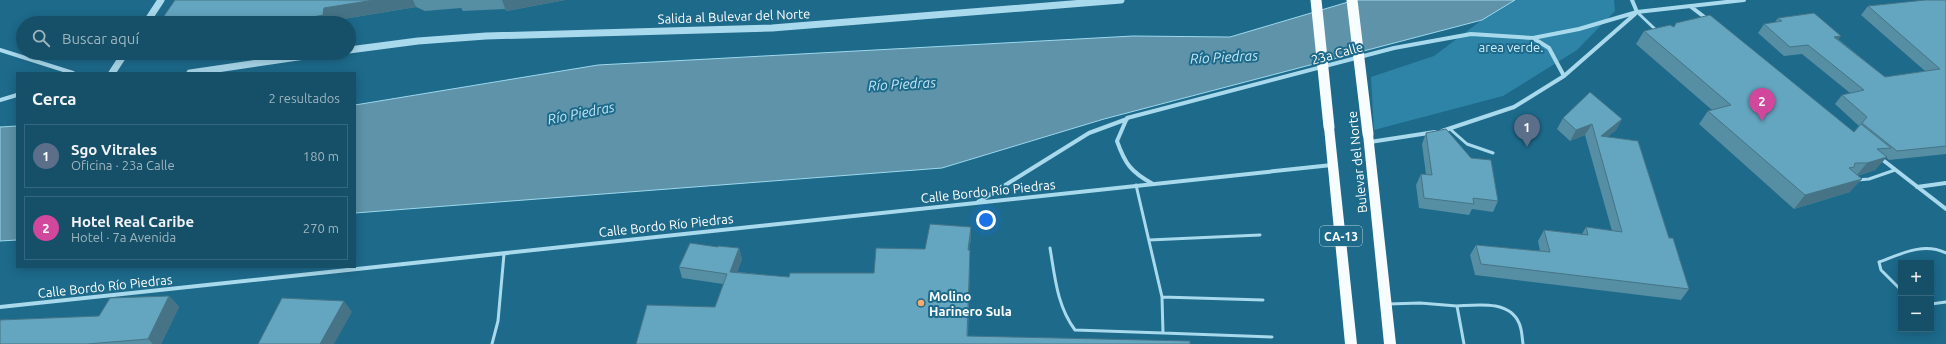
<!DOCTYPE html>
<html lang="es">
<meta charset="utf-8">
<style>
body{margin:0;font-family:Ubuntu,sans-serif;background:#235a71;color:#f1f3f6}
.controls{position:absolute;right:12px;bottom:12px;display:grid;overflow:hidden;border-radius:0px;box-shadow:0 2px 10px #0003}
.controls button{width:36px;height:36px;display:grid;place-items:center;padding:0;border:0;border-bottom:1px solid #35677c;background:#165068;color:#f1f3f6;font:20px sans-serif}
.you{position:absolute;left:986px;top:220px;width:14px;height:14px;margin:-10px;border:3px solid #fff;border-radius:50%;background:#1a73e8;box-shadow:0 0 0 6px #1a73e833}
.badge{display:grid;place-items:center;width:26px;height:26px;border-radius:50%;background:#bca0f2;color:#fff;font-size:13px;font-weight:700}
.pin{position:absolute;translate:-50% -33px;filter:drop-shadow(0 1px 2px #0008)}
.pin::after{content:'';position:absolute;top:21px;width:14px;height:12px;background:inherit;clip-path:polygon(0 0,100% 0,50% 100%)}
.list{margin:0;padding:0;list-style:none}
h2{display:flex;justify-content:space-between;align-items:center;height:52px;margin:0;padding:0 16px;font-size:17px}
h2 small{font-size:13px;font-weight:400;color:#9eb5c0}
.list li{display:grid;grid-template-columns:26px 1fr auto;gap:12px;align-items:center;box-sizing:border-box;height:64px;margin:0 8px 8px;padding:0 8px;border:1px solid #35677c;border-radius:0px}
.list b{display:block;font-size:15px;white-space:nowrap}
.list p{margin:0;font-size:13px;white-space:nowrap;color:#9eb5c0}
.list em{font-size:13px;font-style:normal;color:#9eb5c0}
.icon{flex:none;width:22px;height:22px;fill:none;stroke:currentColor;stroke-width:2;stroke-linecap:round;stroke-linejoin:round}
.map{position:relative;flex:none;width:1946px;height:344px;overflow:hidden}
.search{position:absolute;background:#165068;box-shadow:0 2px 10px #0003;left:16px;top:16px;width:340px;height:44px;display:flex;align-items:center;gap:10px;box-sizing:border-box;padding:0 14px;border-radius:22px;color:#9eb5c0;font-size:15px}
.panel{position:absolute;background:#165068;box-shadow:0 2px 10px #0003;left:16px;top:72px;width:340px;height:196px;border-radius:0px}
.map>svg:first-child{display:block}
.green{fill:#2e84a7}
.water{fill:#5e93a9;stroke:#9dd8ee}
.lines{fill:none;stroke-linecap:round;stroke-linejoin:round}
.service{stroke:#a9d9ec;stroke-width:3}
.minor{stroke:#a9d9ec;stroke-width:4}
.tertiary{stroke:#a9d9ec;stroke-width:7}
.trunk{fill:#f7fcff;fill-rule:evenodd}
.trunk-bridge{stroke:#f7fcff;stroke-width:11}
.wall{fill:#568ea4}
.shaded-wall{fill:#467486}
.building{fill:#64a5bf;stroke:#467486}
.poi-dot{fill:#fbaa68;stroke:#1d6a8b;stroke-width:1.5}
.labels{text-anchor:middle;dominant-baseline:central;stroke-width:4;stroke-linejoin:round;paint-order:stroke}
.shield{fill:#1d6a8b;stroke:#bbd2dc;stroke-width:1}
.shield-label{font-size:12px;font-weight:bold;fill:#fff}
.street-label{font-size:13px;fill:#fff;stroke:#1d6a8b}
.park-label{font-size:13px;fill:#cfedf9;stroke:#1d6a8b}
.poi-label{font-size:13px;font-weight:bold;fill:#fff;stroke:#1d6a8b;text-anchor:start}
.water-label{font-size:14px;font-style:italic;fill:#c0e6f5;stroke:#1d6a8b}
</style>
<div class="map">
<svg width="1946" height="344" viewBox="0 0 1946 344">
<rect width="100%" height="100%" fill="#1d6a8b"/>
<path class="green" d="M 1515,0 L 1614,0 L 1615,11 L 1577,50 L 1503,96 L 1374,130 L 1371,77 L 1434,56 L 1482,20 Z"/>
<path class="water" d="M 1355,0 L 1515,0 L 1482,20 L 1104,119 L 942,168 L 355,213 L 355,105 L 598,65 L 1133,36 L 1230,37 Z
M 17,126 L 17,240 L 0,241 L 0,127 Z"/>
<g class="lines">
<path class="service" d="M 1637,12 L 1656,30
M 1450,129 L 1467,144 L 1493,153
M 1857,180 L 1869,179 L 1895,170
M 1136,185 L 1162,297 L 1163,333 L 1272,337
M 1149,240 L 1260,235
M 1050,248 C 1055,277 1057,306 1075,330 L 1163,333
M 1901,290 L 1881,270 L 1879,262 C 1901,254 1923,242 1946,253
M 1162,297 L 1263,300
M 1388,304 L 1420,303 L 1457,306
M 1931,304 L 1946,302
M 492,344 L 498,321 L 504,254
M 1464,344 L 1457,306 C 1477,305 1509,300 1519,323 C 1522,329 1522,337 1523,344"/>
<path class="minor" d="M 1632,0 L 1637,12
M 1690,6 L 1707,19
M 1533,38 L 1549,48 L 1564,76
M 0,50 L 73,73
M 0,100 L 17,95
M 1442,131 L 1514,107 L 1564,76 L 1635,14
M 1370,142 L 1435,132
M 1879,157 L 1946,209
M 1153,184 C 1131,172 1125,164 1117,141 L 1127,118 L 1394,48 L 1471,34 L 1533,38 L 1579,29 L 1637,12 L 1744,0
M 1917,187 L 1946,183
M 978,202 L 1089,133 L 1127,119
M 0,307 L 1332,165"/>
<path class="tertiary" d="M 146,23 L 161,0
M 349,50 L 418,41 L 486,36 L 772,28 L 1121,0
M 112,73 L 125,53
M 190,73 L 325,53"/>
<path class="trunk" d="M 1329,123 L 1334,127 L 1357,344 L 1345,344 L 1324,127 Z
M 1368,130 L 1373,134 L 1396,344 L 1384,344 L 1363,134 Z"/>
<path class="trunk-bridge" d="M 1316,0 L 1329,127
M 1352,0 L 1368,134"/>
</g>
<path class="wall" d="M 175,0 L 565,0 L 506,11 L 505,9 L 463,11 L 461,8 L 425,11 L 416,7 L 331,21 L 331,23 L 162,23 Z
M 1946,0 L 1946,154 L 1889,160 L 1886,157 L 1875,170 L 1857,176 L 1850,192 L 1794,209 L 1699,124 L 1708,111 L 1712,110 L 1636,44 L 1644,31 L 1854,132 L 1859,126 L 1835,104 L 1842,95 L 1850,93 L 1802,54 L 1784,56 L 1758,33 L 1764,24 L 1775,22 L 1778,18 L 1838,39 L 1885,77 L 1925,71 L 1861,15 L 1868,6 Z
M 1563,118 L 1622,119 L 1616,130 L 1607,137 L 1669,238 L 1689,289 L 1681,300 L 1475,275 L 1470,255 L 1476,245 L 1540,251 L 1538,241 L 1544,230 L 1582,234 L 1586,227 L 1612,231 L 1585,135 L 1570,141 L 1557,129 Z
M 1426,133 L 1498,201 L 1493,212 L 1472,209 L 1469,215 L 1419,208 L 1416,185 L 1421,174 L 1426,175 L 1422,144 Z
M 971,227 L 971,238 L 969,250 L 970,261 L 968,336 L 636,344 L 715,307 L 723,284 L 682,278 L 679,267 L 718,247 L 739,248 L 742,259 L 737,272 L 789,277 L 874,273 L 925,249 Z
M 169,296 L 179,307 L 161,344 L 0,344 Z"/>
<path class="shaded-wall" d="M 374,0 L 413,0 L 416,7 L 331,21 L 331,23 L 282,23 L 324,8 Z
M 502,0 L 565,0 L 506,11 Z
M 1841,36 L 1834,45 L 1834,37 Z
M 160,53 L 208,53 L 165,60 Z
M 1622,119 L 1616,130 L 1598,145 L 1601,136 Z
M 1592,124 L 1585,135 L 1570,141 L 1576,130 Z
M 1887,157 L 1875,170 L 1856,176 L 1867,163 Z
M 1862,179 L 1850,192 L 1794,209 L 1805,195 Z
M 971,227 L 971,238 L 968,261 L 968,250 Z
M 739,248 L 742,259 L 733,283 L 730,272 Z
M 970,250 L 970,261 L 967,344 L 967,336 Z
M 169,296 L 179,307 L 161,344 L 153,344 L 148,339 Z
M 344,301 L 352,312 L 334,344 L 320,344 Z"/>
<path class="building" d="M 175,0 L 374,0 L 324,8 L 323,15 L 282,23 L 162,23 L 164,16 Z
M 1925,0 L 1946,0 L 1946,146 L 1897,151 L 1862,123 L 1867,117 L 1842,95 L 1864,90 L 1808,45 L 1790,47 L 1764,24 L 1782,21 L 1778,18 L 1814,13 L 1841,36 L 1834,37 L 1885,77 L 1940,69 L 1868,6 Z
M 1710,15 L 1854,132 L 1861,124 L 1891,148 L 1877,149 L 1887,157 L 1867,163 L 1855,163 L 1854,167 L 1849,168 L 1862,179 L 1805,195 L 1708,111 L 1731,105 L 1644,31 L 1670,25 L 1674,27 L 1676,23 Z
M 1590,92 L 1622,119 L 1601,136 L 1638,141 L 1669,238 L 1673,238 L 1689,289 L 1481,264 L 1476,245 L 1550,252 L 1544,230 L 1588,235 L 1586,227 L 1622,232 L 1592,124 L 1576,130 L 1563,118 Z
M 1446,129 L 1471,158 L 1491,160 L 1498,201 L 1473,198 L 1474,204 L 1424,198 L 1421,174 L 1432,175 L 1426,133 Z
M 930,224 L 971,227 L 968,250 L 970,250 L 967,336 L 1190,341 L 1190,344 L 636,344 L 647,305 L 715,307 L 727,274 L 679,267 L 690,243 L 718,247 L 718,246 L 739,248 L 730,272 L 789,277 L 790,273 L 874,273 L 876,248 L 925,249 Z
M 169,296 L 148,339 L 87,344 L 0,344 L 0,320 L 99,316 L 110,298 Z
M 282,298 L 344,301 L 320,344 L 258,344 Z"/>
<circle class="poi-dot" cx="921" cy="303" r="4"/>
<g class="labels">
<rect class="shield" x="1320" y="226" width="42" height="20" rx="3"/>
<g class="shield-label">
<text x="1341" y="236">CA-13</text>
</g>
<g class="street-label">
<text transform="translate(734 16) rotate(-2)">Salida al Bulevar del Norte</text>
<text transform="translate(1337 53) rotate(-15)">23a Calle</text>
<text transform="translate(1357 162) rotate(-96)">Bulevar del Norte</text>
<text transform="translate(988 191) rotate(-6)">Calle Bordo Río Piedras</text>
<text transform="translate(666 225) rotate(-6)">Calle Bordo Río Piedras</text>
<text transform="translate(105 286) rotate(-6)">Calle Bordo Río Piedras</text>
</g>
<g class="park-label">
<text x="1511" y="47">area verde.</text>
</g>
<g class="poi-label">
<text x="929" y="296">Molino<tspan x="929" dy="15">Harinero Sula</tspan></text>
</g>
<g class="water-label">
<text transform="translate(1224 57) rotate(-3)">Río Piedras</text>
<text transform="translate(902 84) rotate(-3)">Río Piedras</text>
<text transform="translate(581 113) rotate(-11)">Río Piedras</text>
</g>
</g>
</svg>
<div class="controls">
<button>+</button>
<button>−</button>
</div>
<div class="you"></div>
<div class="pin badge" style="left:1527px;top:147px;background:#5c6f8a">1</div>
<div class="pin badge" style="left:1762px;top:121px;background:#d1479c">2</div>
<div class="search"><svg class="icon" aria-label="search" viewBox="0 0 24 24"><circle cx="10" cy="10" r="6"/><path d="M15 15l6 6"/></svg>Buscar aquí</div>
<section class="panel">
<h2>Cerca<small>2 resultados</small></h2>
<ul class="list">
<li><span class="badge" style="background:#5c6f8a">1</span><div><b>Sgo Vitrales</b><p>Oficina · 23a Calle</p></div><em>180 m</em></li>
<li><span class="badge" style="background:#d1479c">2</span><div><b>Hotel Real Caribe</b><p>Hotel · 7a Avenida</p></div><em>270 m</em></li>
</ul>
</section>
</div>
